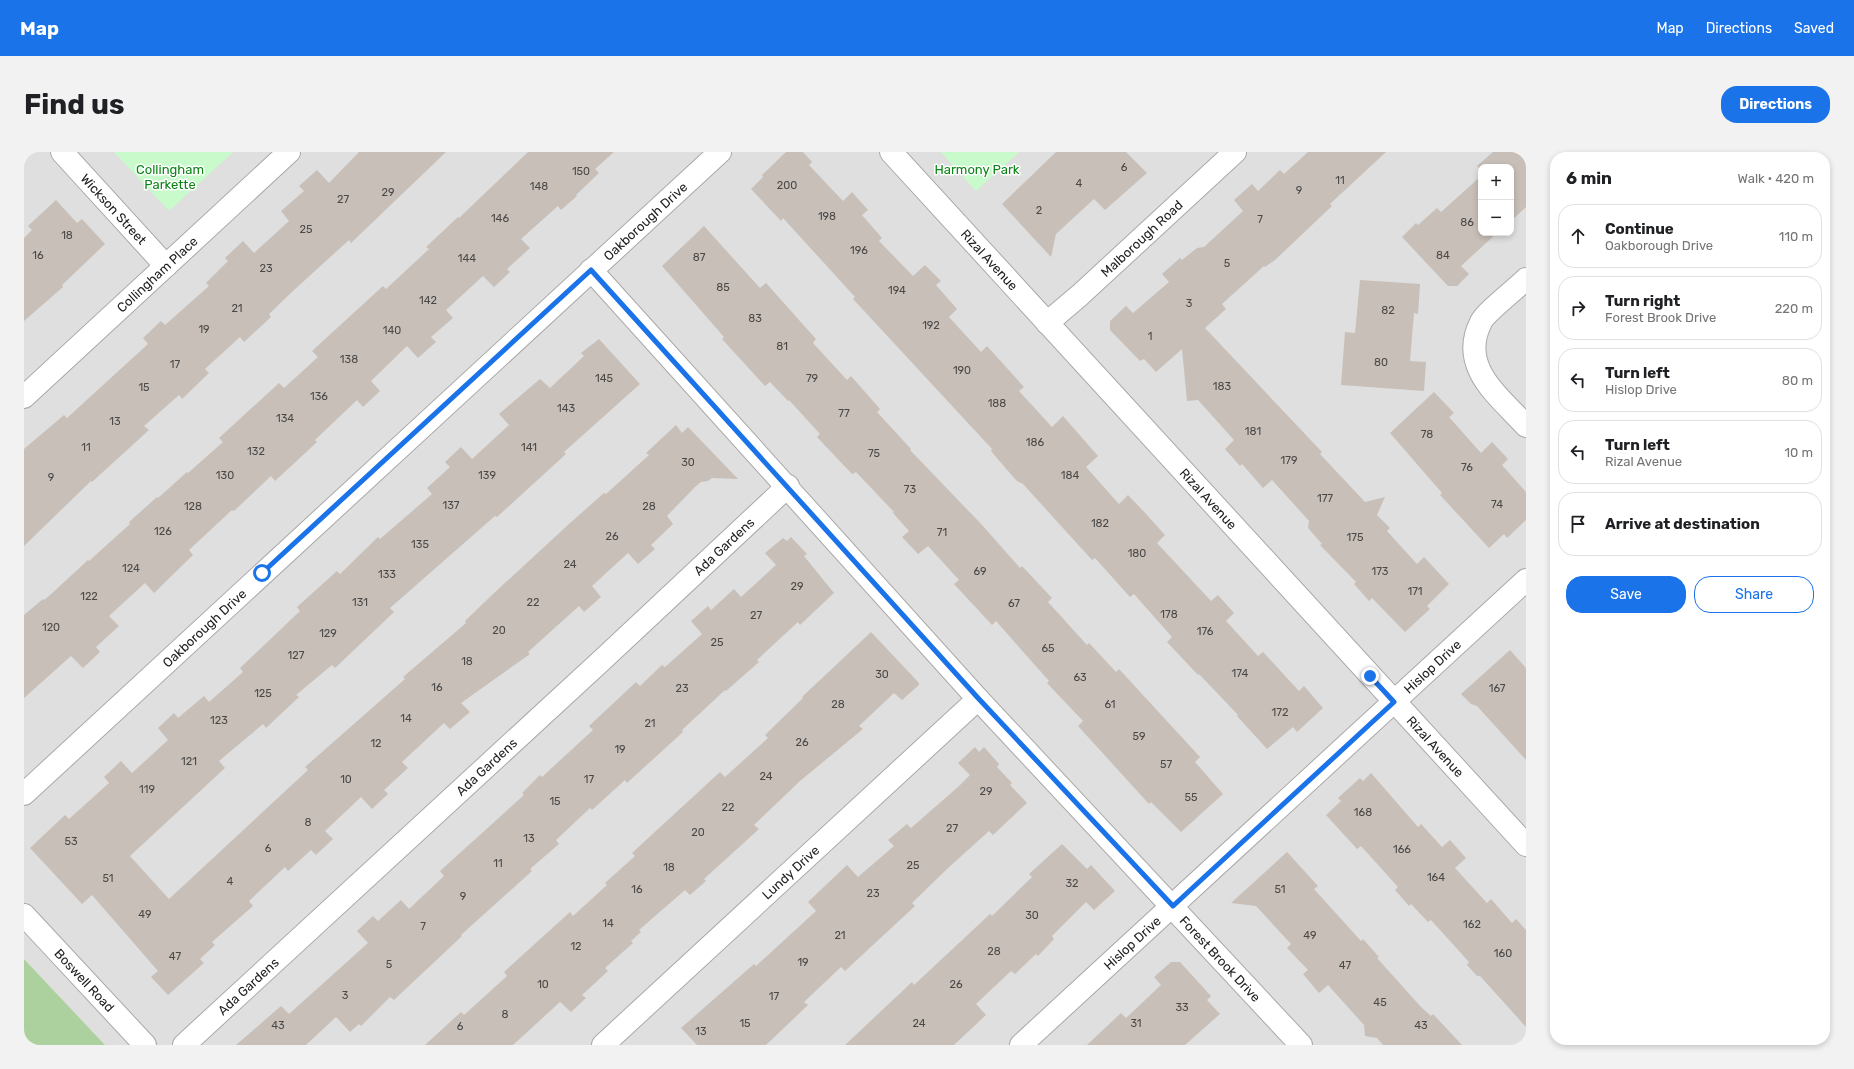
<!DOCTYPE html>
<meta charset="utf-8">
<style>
body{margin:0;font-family:Rubik,sans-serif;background:#f2f2f2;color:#202124}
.controls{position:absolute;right:12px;top:12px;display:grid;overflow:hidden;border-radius:8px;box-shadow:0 2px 6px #0003}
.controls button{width:36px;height:36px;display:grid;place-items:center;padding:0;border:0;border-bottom:1px solid #e0e0e0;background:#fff;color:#202124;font:20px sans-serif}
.stop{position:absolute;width:12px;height:12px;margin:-9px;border:3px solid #1a73e8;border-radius:50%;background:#fff}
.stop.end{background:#1a73e8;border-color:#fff;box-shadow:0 1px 4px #0008}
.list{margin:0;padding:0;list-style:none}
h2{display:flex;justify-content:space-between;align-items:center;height:52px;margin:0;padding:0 16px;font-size:17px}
h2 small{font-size:13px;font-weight:400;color:#757577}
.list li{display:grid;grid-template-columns:26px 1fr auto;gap:12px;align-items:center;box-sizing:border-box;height:64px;margin:0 8px 8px;padding:0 8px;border:1px solid #e0e0e0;border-radius:16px}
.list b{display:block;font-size:15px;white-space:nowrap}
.list p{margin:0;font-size:13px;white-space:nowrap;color:#757577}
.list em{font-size:13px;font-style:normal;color:#757577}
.actions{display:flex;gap:8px;padding:12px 16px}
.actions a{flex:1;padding:9px 0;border:1px solid #1a73e8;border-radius:16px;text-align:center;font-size:14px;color:#1a73e8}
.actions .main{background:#1a73e8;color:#fff}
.icon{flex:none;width:22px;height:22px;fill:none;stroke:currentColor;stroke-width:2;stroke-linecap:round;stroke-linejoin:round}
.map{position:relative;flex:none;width:1502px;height:893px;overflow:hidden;border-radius:16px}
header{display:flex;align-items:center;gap:24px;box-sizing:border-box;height:56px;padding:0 20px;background:#1a73e8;color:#fff}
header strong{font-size:19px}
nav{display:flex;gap:22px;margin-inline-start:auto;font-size:14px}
.intro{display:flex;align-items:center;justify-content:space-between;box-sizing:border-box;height:96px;padding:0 24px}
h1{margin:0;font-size:28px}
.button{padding:10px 18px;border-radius:16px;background:#1a73e8;color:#fff;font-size:14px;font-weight:700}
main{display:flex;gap:24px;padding:0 24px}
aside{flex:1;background:#fff;border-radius:16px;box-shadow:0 2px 6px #0003}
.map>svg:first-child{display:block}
.residential{fill:#e0dfdf;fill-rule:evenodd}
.forest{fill:#add19e}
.park{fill:#c8facc}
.building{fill:#c7bfb8}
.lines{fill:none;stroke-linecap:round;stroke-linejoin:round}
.street-casing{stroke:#a9a9a9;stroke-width:24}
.street{stroke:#fff;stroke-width:22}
.route{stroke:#1a73e8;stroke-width:5}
.labels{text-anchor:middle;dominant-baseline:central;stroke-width:3;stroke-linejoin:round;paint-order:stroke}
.number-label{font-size:11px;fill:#4b4948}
.park-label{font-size:13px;fill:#0c8416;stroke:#fff}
.street-label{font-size:13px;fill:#222;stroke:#fff}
</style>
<header>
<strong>Map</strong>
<nav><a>Map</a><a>Directions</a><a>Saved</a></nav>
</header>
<div class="intro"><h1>Find us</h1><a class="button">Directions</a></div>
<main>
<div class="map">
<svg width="1502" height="893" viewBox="0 0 1502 893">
<rect width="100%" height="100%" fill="#f2efe9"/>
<path class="residential" d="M 0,0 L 1502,0 L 1502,893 L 81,893 L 0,807 ZM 1457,15 L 1487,15 L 1487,81 L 1457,81 Z"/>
<path class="forest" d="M 0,807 L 81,893 L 0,893 Z"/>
<path class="park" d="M 90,0 L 209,0 L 145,59 Z
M 917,0 L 995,0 L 952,39 Z"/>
<path class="building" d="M 335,0 L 422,0 L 327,91 L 325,88 L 270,138 L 245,162 L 247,165 L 220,190 L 216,185 L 181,217 L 185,221 L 158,247 L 155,243 L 120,274 L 125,278 L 68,330 L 67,329 L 0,394 L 0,297 L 40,263 L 43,266 L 124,192 L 119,186 L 137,169 L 141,173 L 185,134 L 182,131 L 204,109 L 201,106 L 219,89 L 230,101 L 265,69 L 257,59 L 280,39 L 275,34 L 293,18 L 305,31 Z
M 504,0 L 590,0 L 571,17 L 575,21 L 552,43 L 553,44 L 537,58 L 534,54 L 497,87 L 506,96 L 483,117 L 486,120 L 470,135 L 459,124 L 422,158 L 429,166 L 407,185 L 412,190 L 394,206 L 383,194 L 347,229 L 356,239 L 339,255 L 333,248 L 291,288 L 293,290 L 251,329 L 247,324 L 210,359 L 208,358 L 165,398 L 169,403 L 130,441 L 121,431 L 85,464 L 95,474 L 72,495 L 76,500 L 59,516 L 47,504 L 0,546 L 0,463 L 19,447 L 20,448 L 25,444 L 64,408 L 65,409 L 106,372 L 105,370 L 133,345 L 134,346 L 163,320 L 164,321 L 199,290 L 195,286 L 255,231 L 260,236 L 294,205 L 288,199 L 359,134 L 362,137 L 405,97 L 402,95 L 434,65 L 435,66 Z
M 762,0 L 779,0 L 788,10 L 785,13 L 819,49 L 828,40 L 844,58 L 838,63 L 858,86 L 855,89 L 889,124 L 901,113 L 917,129 L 912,133 L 933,157 L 925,165 L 957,200 L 963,194 L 1000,235 L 995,239 L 1028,275 L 1039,264 L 1074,304 L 1062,315 L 1095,352 L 1104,343 L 1123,363 L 1141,383 L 1133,391 L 1187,449 L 1194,443 L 1210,461 L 1202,469 L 1234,504 L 1239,500 L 1275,539 L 1280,534 L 1299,556 L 1273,580 L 1269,575 L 1243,597 L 1213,564 L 1214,563 L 1175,522 L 1174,523 L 1143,490 L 1148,485 L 1110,442 L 1106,445 L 1071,406 L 1068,408 L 999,332 L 993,329 L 984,319 L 967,299 L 968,297 L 829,147 L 831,145 L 759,66 L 757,69 L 727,37 L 739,25 L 738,23 Z
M 1032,0 L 1102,0 L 1123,21 L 1081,58 L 1070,47 L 1032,82 L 1027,105 L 978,52 Z
M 1284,0 L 1362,0 L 1306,52 L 1308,54 L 1251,108 L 1241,115 L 1240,114 L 1198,152 L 1202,157 L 1181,176 L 1298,300 L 1296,302 L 1341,350 L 1361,345 L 1353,363 L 1366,376 L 1363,379 L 1393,412 L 1400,405 L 1425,432 L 1403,454 L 1406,457 L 1381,480 L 1348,446 L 1345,449 L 1330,432 L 1332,430 L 1296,393 L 1298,392 L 1284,376 L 1285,369 L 1248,328 L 1239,336 L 1218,312 L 1216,314 L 1201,297 L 1210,288 L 1174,248 L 1163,249 L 1158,197 L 1132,220 L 1120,207 L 1116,209 L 1086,178 L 1086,169 L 1102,154 L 1109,161 L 1145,130 L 1138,122 L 1156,106 L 1158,108 L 1173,96 L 1180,95 L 1219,59 L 1210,48 L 1228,32 L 1234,39 L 1256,18 L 1260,22 Z
M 1469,0 L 1502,0 L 1502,55 L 1487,69 L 1487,15 L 1457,15 L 1457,18 L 1453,14 Z
M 1457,24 L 1457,81 L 1473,81 L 1437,114 L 1445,122 L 1433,134 L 1424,134 L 1378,85 L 1392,71 L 1394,73 L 1413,56 L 1417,60 Z
M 32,48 L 53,71 L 58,67 L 81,92 L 38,133 L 39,135 L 0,169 L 0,86 L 8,78 L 4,74 Z
M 680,74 L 736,136 L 742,131 L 792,187 L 789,191 L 823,228 L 827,224 L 856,257 L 853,260 L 887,297 L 886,298 L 959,374 L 996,416 L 998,414 L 1028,446 L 1024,450 L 1063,493 L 1065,491 L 1092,520 L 1095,517 L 1176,605 L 1171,610 L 1199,642 L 1157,680 L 1127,650 L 1125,652 L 1054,574 L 1059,569 L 1023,531 L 1025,529 L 972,469 L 968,473 L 930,432 L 935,428 L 904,394 L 894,402 L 878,385 L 885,379 L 869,361 L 870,360 L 832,320 L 828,322 L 793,285 L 796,282 L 765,248 L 764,249 L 746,230 L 741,234 L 698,187 L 700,185 L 638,114 Z
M 1336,128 L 1396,132 L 1394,162 L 1390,161 L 1386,209 L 1402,210 L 1400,239 L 1317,233 L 1321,180 L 1331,181 Z
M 575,187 L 616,232 L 540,300 L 542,302 L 473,365 L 471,364 L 366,456 L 370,460 L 311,516 L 308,513 L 272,543 L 275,545 L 242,576 L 239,572 L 195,609 L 201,616 L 106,704 L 145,747 L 284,618 L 281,615 L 381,527 L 379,525 L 442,471 L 441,469 L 469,442 L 545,372 L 580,341 L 582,342 L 625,303 L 622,301 L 652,273 L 658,281 L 664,275 L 714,327 L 688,326 L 684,329 L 677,330 L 671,335 L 643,364 L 649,372 L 627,393 L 631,397 L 614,412 L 604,401 L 568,434 L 577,445 L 560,460 L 555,454 L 504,500 L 506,502 L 437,551 L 446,560 L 426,577 L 420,571 L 378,610 L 384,616 L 360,638 L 364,642 L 348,657 L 337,645 L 301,679 L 309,687 L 292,703 L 287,698 L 264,719 L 261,715 L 225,749 L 229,754 L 188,790 L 191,793 L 176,807 L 180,811 L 144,843 L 127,825 L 134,819 L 68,743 L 58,752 L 6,696 L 41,663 L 45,667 L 85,631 L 80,625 L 97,609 L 108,621 L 144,588 L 134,576 L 150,561 L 154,566 L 180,544 L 185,550 L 219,520 L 216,516 L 276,459 L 273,455 L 313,419 L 316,422 L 354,385 L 356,387 L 408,342 L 403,336 L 426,315 L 421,310 L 437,295 L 448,307 L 485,273 L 475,262 L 516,227 L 526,236 L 560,204 L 557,201 Z
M 1410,240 L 1430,261 L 1425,265 L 1457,301 L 1468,290 L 1484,307 L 1478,313 L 1502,340 L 1502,368 L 1483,386 L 1480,382 L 1465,396 L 1416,343 L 1418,341 L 1366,281 Z
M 767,385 L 783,402 L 780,404 L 810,441 L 776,473 L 774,470 L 733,508 L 735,510 L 702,539 L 701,538 L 658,578 L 659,580 L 603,631 L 601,628 L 568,658 L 566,656 L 532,688 L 535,692 L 506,717 L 508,719 L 437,783 L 438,784 L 370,848 L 366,845 L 337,874 L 335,872 L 326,880 L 312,865 L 282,893 L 212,893 L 257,854 L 265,862 L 344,791 L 333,779 L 349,764 L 354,769 L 377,748 L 385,757 L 420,724 L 416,719 L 500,643 L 498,641 L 516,623 L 518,625 L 569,578 L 565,574 L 612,530 L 616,534 L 638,513 L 641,515 L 678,482 L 667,469 L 684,454 L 687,458 L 710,437 L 717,445 L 752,413 L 741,401 L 759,386 L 763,389 Z
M 847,480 L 895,531 L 895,533 L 878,548 L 870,541 L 835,574 L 839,577 L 776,629 L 730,673 L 735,677 L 680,727 L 682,729 L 666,743 L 661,738 L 615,778 L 617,780 L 607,789 L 609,791 L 581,816 L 584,819 L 558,843 L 562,846 L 547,860 L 536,850 L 489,893 L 401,893 L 437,860 L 440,863 L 483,824 L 480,820 L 546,760 L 549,764 L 583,733 L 581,731 L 611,704 L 608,701 L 696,620 L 701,625 L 744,586 L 741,583 L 779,546 L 778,545 Z
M 1486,498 L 1502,516 L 1502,608 L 1453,554 L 1447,552 L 1437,542 Z
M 951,595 L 955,600 L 960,595 L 975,612 L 973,615 L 988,631 L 986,633 L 1003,651 L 969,683 L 965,679 L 923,717 L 888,751 L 891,754 L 821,819 L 817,815 L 780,850 L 784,853 L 742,893 L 673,893 L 657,876 L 730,812 L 732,814 L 792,759 L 784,750 L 823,713 L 834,725 L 870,694 L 864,688 L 883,672 L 887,676 L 934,635 L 946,623 L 934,611 Z
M 1347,621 L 1394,675 L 1397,672 L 1418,695 L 1426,688 L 1442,706 L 1431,716 L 1463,751 L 1467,747 L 1488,771 L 1492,767 L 1502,778 L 1502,875 L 1456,824 L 1453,824 L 1443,813 L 1445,810 L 1407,768 L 1404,770 L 1387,752 L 1385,754 L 1371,738 L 1374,735 L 1337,694 L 1333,697 L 1302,663 L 1317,649 L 1314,646 L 1336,626 L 1339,629 Z
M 1038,692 L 1063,717 L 1067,713 L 1091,739 L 1070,758 L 1062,750 L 1028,784 L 1030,787 L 1014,804 L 1012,802 L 991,822 L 987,819 L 952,852 L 962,863 L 930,893 L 821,893 L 888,830 L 890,833 L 966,762 L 968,764 L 1008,725 L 1005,722 Z
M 1263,700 L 1294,734 L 1290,737 L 1337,789 L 1339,787 L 1355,805 L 1353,806 L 1397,855 L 1407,864 L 1409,862 L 1438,893 L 1359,893 L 1353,886 L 1341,884 L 1340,873 L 1304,833 L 1295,841 L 1279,822 L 1284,818 L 1263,796 L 1267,792 L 1232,754 L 1207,751 Z
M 1147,810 L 1156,810 L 1187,844 L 1183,848 L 1196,862 L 1161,893 L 1063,893 L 1097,861 L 1102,866 L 1137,833 L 1130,825 Z"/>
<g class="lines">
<g class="street-casing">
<g id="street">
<path id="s1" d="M 38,0 L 142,114"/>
<path id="s2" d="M 867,0 L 1502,693"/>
<path id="s3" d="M 567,118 L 954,547 L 1277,893"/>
<path d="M 1502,127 C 1493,136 1461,161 1457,170 C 1434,215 1475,244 1502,274"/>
<path id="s4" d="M 1023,171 L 1056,143 L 1211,0"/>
<path id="s5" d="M 0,245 L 265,0"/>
<path id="s6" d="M 0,642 L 696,0"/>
<path id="s7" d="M 0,763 L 121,893"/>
<path id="s8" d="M 160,893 L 577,509 L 764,334"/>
<path id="s9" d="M 579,893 L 954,547"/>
<path id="s10" d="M 997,893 L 1502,428"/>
</g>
</g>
<use href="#street" class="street"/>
</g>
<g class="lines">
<path class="route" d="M 238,421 L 567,118 L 954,546 L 1149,754 L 1370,550 L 1346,524"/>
</g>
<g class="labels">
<g class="number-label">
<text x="1100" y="15">6</text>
<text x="557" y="19">150</text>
<text x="1316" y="28">11</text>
<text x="1055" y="31">4</text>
<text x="763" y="33">200</text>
<text x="515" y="34">148</text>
<text x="1275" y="38">9</text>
<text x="364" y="40">29</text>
<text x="319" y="47">27</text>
<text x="1015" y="58">2</text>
<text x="803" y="64">198</text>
<text x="476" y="66">146</text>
<text x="1236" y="67">7</text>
<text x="1443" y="70">86</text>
<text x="282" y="77">25</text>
<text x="43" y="83">18</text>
<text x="835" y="98">196</text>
<text x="14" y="103">16</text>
<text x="1419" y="103">84</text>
<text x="675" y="105">87</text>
<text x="443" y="106">144</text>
<text x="1203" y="111">5</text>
<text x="242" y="116">23</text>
<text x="699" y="135">85</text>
<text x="873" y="138">194</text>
<text x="404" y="148">142</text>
<text x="1165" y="151">3</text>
<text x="213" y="156">21</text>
<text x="1364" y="158">82</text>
<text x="731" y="166">83</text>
<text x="907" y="173">192</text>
<text x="180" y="177">19</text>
<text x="368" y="178">140</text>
<text x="1126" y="184">1</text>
<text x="758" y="194">81</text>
<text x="325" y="207">138</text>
<text x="1357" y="210">80</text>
<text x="151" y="212">17</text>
<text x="938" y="218">190</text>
<text x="580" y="226">145</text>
<text x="788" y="226">79</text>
<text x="1198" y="234">183</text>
<text x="120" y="235">15</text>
<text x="295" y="244">136</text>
<text x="973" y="251">188</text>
<text x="542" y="256">143</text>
<text x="820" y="261">77</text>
<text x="261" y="266">134</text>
<text x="91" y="269">13</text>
<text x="1229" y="279">181</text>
<text x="1403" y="282">78</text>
<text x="1011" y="290">186</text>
<text x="62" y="295">11</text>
<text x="505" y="295">141</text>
<text x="232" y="299">132</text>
<text x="850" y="301">75</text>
<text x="1265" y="308">179</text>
<text x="664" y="310">30</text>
<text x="1443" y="315">76</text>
<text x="201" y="323">130</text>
<text x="463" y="323">139</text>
<text x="1046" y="323">184</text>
<text x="27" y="325">9</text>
<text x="886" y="337">73</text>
<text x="1301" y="346">177</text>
<text x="1473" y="352">74</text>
<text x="427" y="353">137</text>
<text x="169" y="354">128</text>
<text x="625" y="354">28</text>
<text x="1076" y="371">182</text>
<text x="139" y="379">126</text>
<text x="918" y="380">71</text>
<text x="588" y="384">26</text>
<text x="1331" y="385">175</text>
<text x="396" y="392">135</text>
<text x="1113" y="401">180</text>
<text x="546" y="412">24</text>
<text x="107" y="416">124</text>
<text x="956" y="419">69</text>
<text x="1356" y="419">173</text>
<text x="363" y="422">133</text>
<text x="773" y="434">29</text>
<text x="1391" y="439">171</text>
<text x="65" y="444">122</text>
<text x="336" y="450">131</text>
<text x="509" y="450">22</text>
<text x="990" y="451">67</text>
<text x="1145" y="462">178</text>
<text x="732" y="463">27</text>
<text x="27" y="475">120</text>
<text x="475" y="478">20</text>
<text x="1181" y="479">176</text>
<text x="304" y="481">129</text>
<text x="693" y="490">25</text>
<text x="1024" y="496">65</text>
<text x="272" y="503">127</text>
<text x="443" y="509">18</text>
<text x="1216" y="521">174</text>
<text x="858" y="522">30</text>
<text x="1056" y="525">63</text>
<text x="413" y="535">16</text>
<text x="658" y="536">23</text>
<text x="1473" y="536">167</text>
<text x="239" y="541">125</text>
<text x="814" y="552">28</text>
<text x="1086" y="552">61</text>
<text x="1256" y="560">172</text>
<text x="382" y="566">14</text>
<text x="195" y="568">123</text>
<text x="626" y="571">21</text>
<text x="1115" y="584">59</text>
<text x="778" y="590">26</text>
<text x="352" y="591">12</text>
<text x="596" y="597">19</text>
<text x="165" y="609">121</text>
<text x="1142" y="612">57</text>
<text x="742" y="624">24</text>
<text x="322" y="627">10</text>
<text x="565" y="627">17</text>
<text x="123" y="637">119</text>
<text x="962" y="639">29</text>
<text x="1167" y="645">55</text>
<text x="531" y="649">15</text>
<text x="704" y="655">22</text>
<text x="1339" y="660">168</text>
<text x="284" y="670">8</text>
<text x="928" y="676">27</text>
<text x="674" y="680">20</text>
<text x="505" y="686">13</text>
<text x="47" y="689">53</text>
<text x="244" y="696">6</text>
<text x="1378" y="697">166</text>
<text x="474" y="711">11</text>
<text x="889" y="713">25</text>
<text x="645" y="715">18</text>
<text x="1412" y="725">164</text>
<text x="84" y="726">51</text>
<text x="206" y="729">4</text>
<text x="1048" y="731">32</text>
<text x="613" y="737">16</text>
<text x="1256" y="737">51</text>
<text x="849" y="741">23</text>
<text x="439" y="744">9</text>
<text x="121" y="762">49</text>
<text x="1008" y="763">30</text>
<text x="584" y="771">14</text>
<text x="1448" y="772">162</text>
<text x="399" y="774">7</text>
<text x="816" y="783">21</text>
<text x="1286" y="783">49</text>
<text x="552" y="794">12</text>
<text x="970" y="799">28</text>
<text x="1479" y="801">160</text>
<text x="151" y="804">47</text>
<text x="779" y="810">19</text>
<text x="365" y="812">5</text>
<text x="1321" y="813">47</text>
<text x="519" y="832">10</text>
<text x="932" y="832">26</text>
<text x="321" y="843">3</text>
<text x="750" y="844">17</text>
<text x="1356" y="850">45</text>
<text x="1158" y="855">33</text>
<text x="481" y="862">8</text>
<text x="721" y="871">15</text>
<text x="895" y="871">24</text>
<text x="1112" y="871">31</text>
<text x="254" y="873">43</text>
<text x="1397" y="873">43</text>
<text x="436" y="874">6</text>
<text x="677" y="879">13</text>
</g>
<g class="park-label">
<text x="146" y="17">Collingham<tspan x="146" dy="15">Parkette</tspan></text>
<text x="953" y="17">Harmony Park</text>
</g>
<g class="street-label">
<text stroke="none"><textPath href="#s1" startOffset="77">Wickson Street</textPath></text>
<text stroke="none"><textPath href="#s6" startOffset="845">Oakborough Drive</textPath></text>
<text stroke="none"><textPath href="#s4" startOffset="127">Malborough Road</textPath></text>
<text stroke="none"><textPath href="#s2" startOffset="146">Rizal Avenue</textPath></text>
<text stroke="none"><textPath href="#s5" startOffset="181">Collingham Place</textPath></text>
<text stroke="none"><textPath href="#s2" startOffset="470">Rizal Avenue</textPath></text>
<text stroke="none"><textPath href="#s8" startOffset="735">Ada Gardens</textPath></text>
<text stroke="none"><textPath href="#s6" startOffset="245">Oakborough Drive</textPath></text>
<text stroke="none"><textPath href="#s10" startOffset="559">Hislop Drive</textPath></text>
<text stroke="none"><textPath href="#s2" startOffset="806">Rizal Avenue</textPath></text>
<text stroke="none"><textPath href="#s8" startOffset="411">Ada Gardens</textPath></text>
<text stroke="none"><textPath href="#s9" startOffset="255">Lundy Drive</textPath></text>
<text stroke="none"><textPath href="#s10" startOffset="151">Hislop Drive</textPath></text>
<text stroke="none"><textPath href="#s3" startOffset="933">Forest Brook Drive</textPath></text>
<text stroke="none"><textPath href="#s7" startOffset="89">Boswell Road</textPath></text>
<text stroke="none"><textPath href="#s8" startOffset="87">Ada Gardens</textPath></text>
</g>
</g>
</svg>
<div class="controls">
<button>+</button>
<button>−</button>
</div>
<div class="stop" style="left:238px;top:421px"></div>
<div class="stop end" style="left:1346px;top:524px"></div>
</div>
<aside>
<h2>6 min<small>Walk · 420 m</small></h2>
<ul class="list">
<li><svg class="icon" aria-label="ahead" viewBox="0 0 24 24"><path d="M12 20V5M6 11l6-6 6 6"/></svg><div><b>Continue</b><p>Oakborough Drive</p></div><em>110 m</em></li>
<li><svg class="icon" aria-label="right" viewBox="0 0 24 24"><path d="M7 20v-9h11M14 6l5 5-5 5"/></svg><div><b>Turn right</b><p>Forest Brook Drive</p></div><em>220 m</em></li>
<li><svg class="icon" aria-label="left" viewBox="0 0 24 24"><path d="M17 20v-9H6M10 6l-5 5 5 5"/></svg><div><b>Turn left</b><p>Hislop Drive</p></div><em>80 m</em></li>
<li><svg class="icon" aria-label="left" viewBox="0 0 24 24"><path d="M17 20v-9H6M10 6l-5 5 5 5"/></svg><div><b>Turn left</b><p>Rizal Avenue</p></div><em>10 m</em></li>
<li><svg class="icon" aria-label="arrive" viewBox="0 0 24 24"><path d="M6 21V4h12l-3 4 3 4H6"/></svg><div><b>Arrive at destination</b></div></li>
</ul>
<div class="actions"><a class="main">Save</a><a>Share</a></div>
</aside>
</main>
